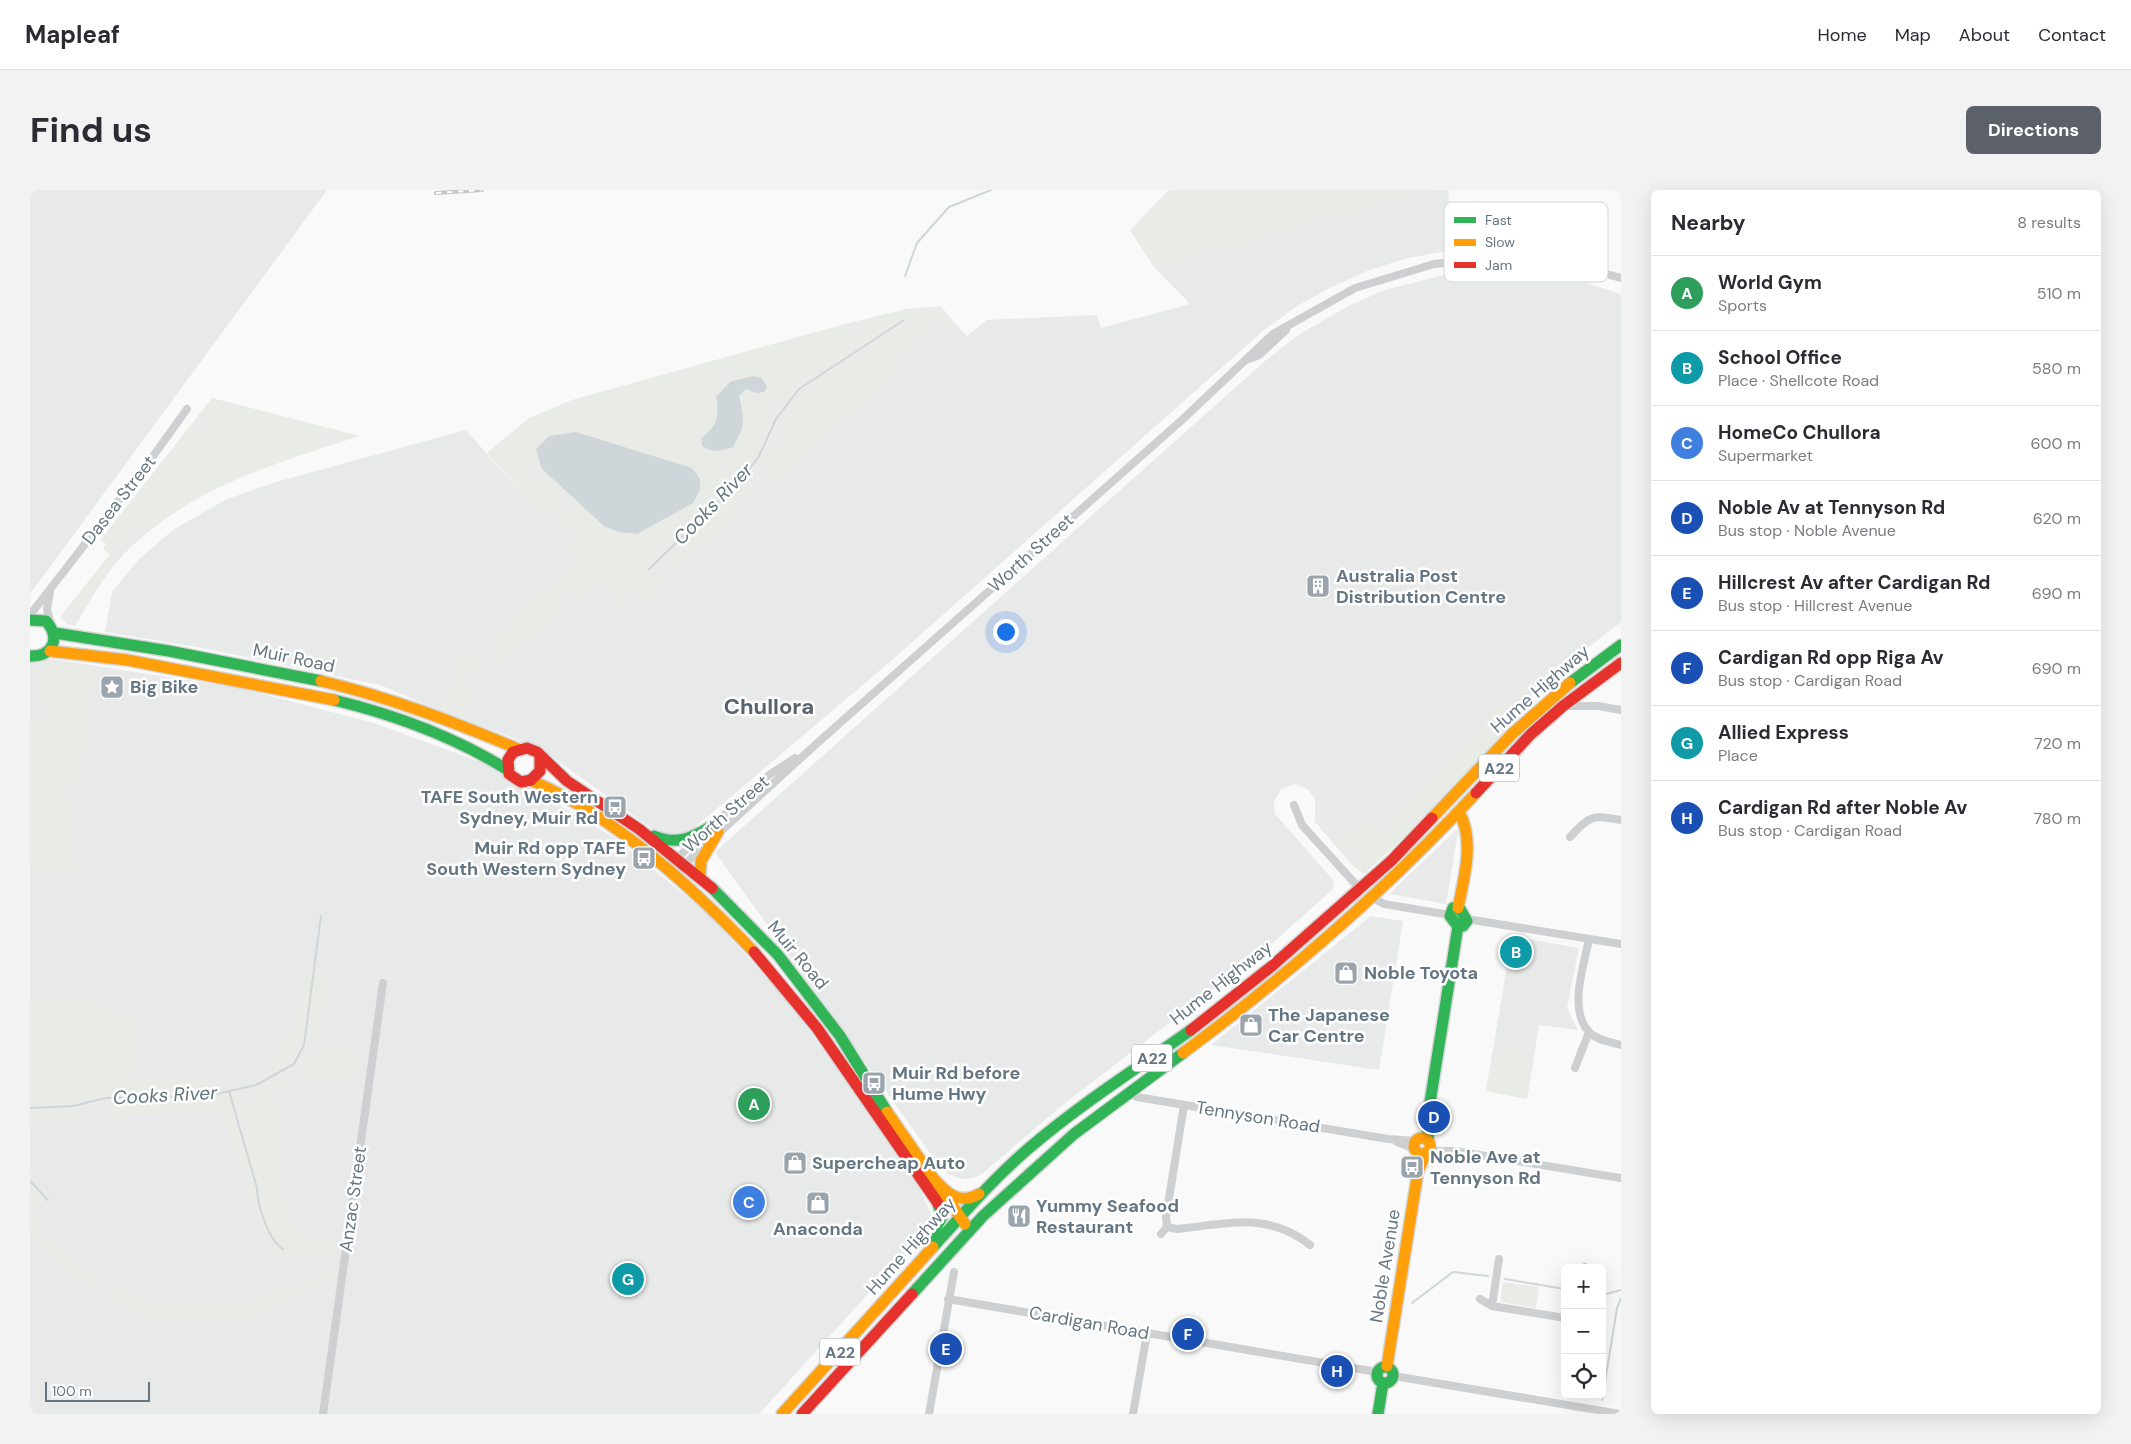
<!DOCTYPE html>
<meta charset="utf-8">
<style>
body{margin:0;font-family:"DM Sans",sans-serif;background:#f2f2f3;color:#2b2b33}
.controls{position:absolute;right:15px;bottom:15px;display:grid;overflow:hidden;border-radius:8px;box-shadow:0 5px 20px #0002}
.controls button{width:45px;height:45px;display:grid;place-items:center;padding:0;border:0;border-bottom:1px solid #e1e1e2;background:#fff;color:#2b2b33;font:25px sans-serif}
.scale{position:absolute;left:15px;bottom:12px;width:105px;box-sizing:border-box;padding-left:5px;border:2px solid #657683;border-top:0;font-size:14px;line-height:18px;white-space:nowrap;color:#657683;-webkit-text-stroke:4px #fff;paint-order:stroke}
.you{position:absolute;left:975px;top:441px;width:18px;height:18px;margin:-12px;border:4px solid #fff;border-radius:50%;background:#1a73e8;box-shadow:0 0 0 8px #1a73e833}
.badge{display:grid;place-items:center;width:32px;height:32px;border-radius:50%;background:#5c6169;color:#fff;font-size:16px;font-weight:700}
.pin{position:absolute;translate:-50% -50%;border:2px solid #fff;box-shadow:0 1px 5px #0006}
.list{margin:0;padding:0;list-style:none}
h2{display:flex;justify-content:space-between;align-items:center;height:65px;margin:0;padding:0 20px;font-size:21px}
h2 small{font-size:16px;font-weight:400;color:#7c7c81}
.list li{display:grid;grid-template-columns:32px 1fr auto;gap:15px;align-items:center;box-sizing:border-box;height:75px;padding:0 20px;border-top:1px solid #e1e1e2}
.list b{display:block;font-size:19px;white-space:nowrap}
.list p{margin:0;font-size:16px;white-space:nowrap;color:#7c7c81}
.list em{font-size:16px;font-style:normal;color:#7c7c81}
.icon{flex:none;width:28px;height:28px;fill:none;stroke:currentColor;stroke-width:2;stroke-linecap:round;stroke-linejoin:round}
.map{position:relative;flex:none;width:1591px;height:1224px;overflow:hidden;border-radius:8px}
header{display:flex;align-items:center;gap:30px;box-sizing:border-box;height:70px;padding:0 25px;background:#fff;border-bottom:1px solid #e1e1e2}
header strong{font-size:24px}
nav{display:flex;gap:28px;margin-inline-start:auto;font-size:18px}
.intro{display:flex;align-items:center;justify-content:space-between;box-sizing:border-box;height:120px;padding:0 30px}
h1{margin:0;font-size:35px}
.button{padding:12px 22px;border-radius:8px;background:#5c6169;color:#fff;font-size:18px;font-weight:700}
main{display:flex;gap:30px;padding:0 30px}
aside{flex:1;background:#fff;border-radius:8px;box-shadow:0 5px 20px #0002}
.map>svg:first-child{display:block}
.built{fill:#e8e9e9}
.green{fill:#e8ebe6}
.water{fill:#ced6d9}
.lines{fill:none;stroke-linecap:round;stroke-linejoin:round}
.stream{stroke:#ced6d9;stroke-width:2}
.fast-casing{stroke:#d5d6d7;stroke-width:14}
.slow-casing{stroke:#d5d6d7;stroke-width:14}
.jam-casing{stroke:#d5d6d7;stroke-width:14}
.street{stroke:#cecfd0;stroke-width:8}
.fast{stroke:#30b455;stroke-width:11}
.slow{stroke:#ff9f0a;stroke-width:11}
.jam{stroke:#e5322d;stroke-width:11}
.rail-casing{stroke:#c3c5c6;stroke-width:4}
.rail{stroke:#fff;stroke-width:2;stroke-dasharray:5.5;stroke-linecap:butt}
.labels{text-anchor:middle;dominant-baseline:central;stroke-width:5;stroke-linejoin:round;paint-order:stroke}
.shield{fill:#fff;stroke:#939fa8;stroke-width:1}
.shield-label{font-size:16px;font-weight:bold;fill:#657683}
.street-label{font-size:18px;fill:#657683;stroke:#fff}
.poi-label{font-size:18px;font-weight:bold;fill:#657683;stroke:#fff;text-anchor:start}
.water-label{font-size:19px;font-style:italic;fill:#60757c;stroke:#fff}
.district-label{font-size:22px;font-weight:bold;fill:#57646e;stroke:#fff}
.key{fill:#fff;stroke:#d1d6da;stroke-width:1}
.key-label{font-size:14px;fill:#657683}
</style>
<header>
<strong>Mapleaf</strong>
<nav><a>Home</a><a>Map</a><a>About</a><a>Contact</a></nav>
</header>
<div class="intro"><h1>Find us</h1><a class="button">Directions</a></div>
<main>
<div class="map">
<svg width="1591" height="1224" viewBox="0 0 1591 1224">
<rect width="100%" height="100%" fill="#f9f9f9"/>
<path class="built" d="M 0,0 L 297,0 L 0,404 Z
M 1401,0 L 1418,0 L 1423,60 L 1378,68 L 1339,80 L 1298,99 L 1267,116 L 1234,140 L 862,470 L 657,644 L 643,646 L 628,643 L 524,568 L 483,548 L 433,529 L 447,491 L 566,394 L 593,425 L 713,321 L 923,131 L 937,146 L 957,130 L 1067,125 L 1071,138 L 1160,114 L 1124,77 Z
M 1466,81 L 1517,85 L 1556,93 L 1591,104 L 1591,432 L 1491,509 L 1329,676 L 1323,676 L 1285,632 L 1285,610 L 1279,600 L 1266,594 L 1252,598 L 1244,611 L 1245,624 L 1304,691 L 1303,699 L 1238,757 L 1030,917 L 952,984 L 943,988 L 932,989 L 918,984 L 910,977 L 685,662 L 1236,170 L 1270,144 L 1320,115 L 1355,100 L 1410,86 Z
M 436,240 L 549,369 L 429,474 L 411,521 L 350,495 L 167,457 L 75,442 L 82,402 L 109,369 L 143,340 L 195,310 L 246,292 Z
M 0,466 L 210,498 L 344,533 L 464,577 L 582,646 L 677,723 L 759,812 L 884,986 L 904,1031 L 729,1224 L 0,1224 Z
M 1425,641 L 1428,641 L 1416,714 L 1359,704 Z
M 1341,726 L 1373,731 L 1349,880 L 1181,855 Z
M 1482,746 L 1549,758 L 1537,818 L 1548,840 L 1509,835 L 1497,909 L 1456,901 Z"/>
<path class="green" d="M 1139,0 L 1401,0 L 1124,77 L 1100,40 Z
M 911,116 L 923,131 L 713,321 L 593,425 L 566,394 L 447,491 L 433,529 L 411,521 L 429,474 L 549,369 L 457,263 L 499,228 L 542,210 L 811,135 L 876,119 Z
M 182,208 L 330,246 C 246,273 157,299 94,364 C 74,385 60,411 45,436 L 37,434 L 30,427 L 80,364 L 73,359 L 76,354 L 71,349 Z
M 28,470 L 68,476 C 61,520 35,640 50,677 L 35,683 L 0,678 L 0,534 L 14,475 Z
M 1480,495 L 1505,497 L 1494,523 L 1400,623 L 1334,684 L 1323,676 L 1284,628 L 1289,625 L 1302,646 L 1308,642 L 1312,647 L 1335,632 L 1361,625 L 1373,616 L 1413,579 L 1474,510 L 1470,506 Z
M 275,781 L 293,782 L 296,793 L 288,856 L 328,861 L 324,893 L 276,887 L 255,907 L 246,966 L 262,1033 L 275,1043 L 306,1050 L 305,1059 L 266,1068 L 262,1064 L 245,1073 L 193,922 L 184,926 L 182,920 L 0,932 L 0,805 L 110,823 L 102,886 L 200,896 L 221,890 L 245,879 L 248,854 L 268,839 Z
M 1469,859 L 1504,868 L 1497,909 L 1456,901 L 1462,867 L 1468,868 Z
M 0,980 L 18,1007 L 16,1013 L 4,1021 C 5,1025 5,1032 7,1036 C 14,1051 78,1093 94,1100 C 113,1108 135,1110 155,1112 L 156,1118 C 209,1120 254,1098 302,1079 L 300,1091 C 275,1102 249,1119 223,1126 C 197,1133 155,1138 129,1132 C 92,1124 24,1073 0,1045 Z
M 1473,1092 L 1509,1097 L 1506,1118 L 1470,1112 Z"/>
<path class="water" d="M 723,186 L 732,188 L 737,197 L 734,202 L 727,203 L 716,199 L 709,206 C 715,230 715,236 703,257 C 692,261 682,263 672,256 L 671,248 C 687,237 690,226 686,207 L 700,192 Z
M 546,242 L 662,278 L 670,289 L 670,300 L 663,313 L 607,344 L 589,342 L 574,336 L 512,279 L 506,259 L 519,246 Z"/>
<g class="lines">
<path class="stream" d="M 875,86 L 887,53 L 919,17 L 961,0
M 619,379 L 705,296 L 728,268 L 746,229 L 769,199 L 874,130
M 199,901 L 227,998 C 227,1014 238,1050 253,1059
M 0,918 L 43,916 L 76,908 L 177,906 L 226,895 L 264,874 L 274,855 L 291,726
M 0,991 L 18,1010
M 1475,1089 L 1535,1099
M 1572,1105 L 1591,1100
M 1382,1113 L 1423,1082 L 1458,1086
M 1572,1210 L 1587,1118 L 1591,1108"/>
<g class="fast-casing">
<path id="fast" d="M 0,430 L 16,431 C 31,448 23,467 0,466
M 25,443 L 139,461 L 291,491
M 1540,493 L 1591,455
M 304,510 C 366,525 423,546 478,580
M 624,646 C 647,655 660,649 680,637
M 682,698 L 748,765 L 810,846 L 857,922
M 1423,718 L 1430,719 L 1437,731 L 1433,736 L 1427,735 L 1420,726 Z
M 1398,950 L 1398,925 L 1428,736
M 898,1052 L 912,1027 L 908,1014
M 903,1057 C 934,1023 964,988 998,959 C 1049,915 1106,879 1161,840
M 882,1104 L 953,1026 L 1044,944 L 1153,863
M1347 1185a8 8 0 1 1 16 0a8 8 0 1 1-16 0Z
M 1348,1224 L 1353,1193"/>
</g>
<g class="slow-casing">
<path id="slow" d="M 20,461 L 97,470 L 304,510
M 291,491 C 359,507 424,532 488,559
M 502,591 C 585,626 662,697 724,762
M 1402,628 L 1482,544 L 1540,493
M 670,688 L 671,671 L 688,642
M 1428,718 C 1434,688 1445,650 1429,622
M 1153,863 C 1258,785 1357,699 1446,603
M 857,922 L 935,1034
M1384 956a8 8 0 1 1 16 0a8 8 0 1 1-16 0Z
M 902,987 C 916,1002 928,1016 949,1004
M 1357,1176 L 1388,981 L 1397,962
M 752,1224 L 903,1057"/>
</g>
<g class="jam-casing">
<path id="jam" d="M 510,567 L 510,581 L 501,590 L 491,592 L 479,584 L 478,570 L 483,562 L 497,558 L 507,562 L 537,591 L 609,639 L 682,698
M 1446,603 L 1501,544 L 1533,516 L 1591,473
M 724,762 L 787,838 L 912,1019
M 1161,840 L 1242,776 L 1361,671 L 1402,628
M 772,1224 L 882,1104"/>
</g>
<path class="street" d="M 1219,169 L 1229,165 L 1256,140
M 20,402 L 17,419 L 21,435
M 0,425 L 121,269 L 157,219
M 1536,516 L 1568,516 L 1591,520
M 1264,615 L 1272,635 L 1330,699
M 677,640 L 739,585 L 765,568
M 1540,647 C 1561,625 1561,625 1591,630
M 636,679 L 669,647
M 643,685 L 784,556 L 1153,229 L 1243,144 L 1325,98 L 1404,74 L 1444,69 L 1501,69 L 1538,74 L 1591,88
M 1340,706 L 1354,714 L 1420,725
M 1437,729 L 1591,754
M 1559,749 C 1554,776 1538,819 1559,842 C 1566,850 1581,852 1591,855
M 1545,878 L 1559,842
M 1099,903 L 1107,907 L 1358,949 L 1386,951
M 1367,952 L 1385,959
M 1399,961 L 1425,961 L 1591,988
M 1137,1037 L 1147,1039 C 1197,1034 1237,1021 1280,1055
M 1131,1044 L 1137,1037 L 1136,1027 L 1154,915
M 1554,1078 L 1555,1077
M 918,1109 L 1347,1182
M 1450,1109 L 1462,1116 L 1535,1128
M 1462,1116 L 1469,1069
M 1364,1186 L 1591,1224
M 293,1224 L 353,793
M 899,1224 L 924,1082
M 1103,1224 L 1117,1143"/>
<use href="#fast" class="fast"/>
<use href="#slow" class="slow"/>
<use href="#jam" class="jam"/>
<g class="rail-casing">
<path id="rail" d="M 406,3 L 452,0"/>
</g>
<use href="#rail" class="rail"/>
</g>
<defs>
<g id="building-square" transform="scale(1.25)"><rect x="-9" y="-9" width="18" height="18" rx="4" fill="#99a4ac" stroke="#fff"/><path d="M-4-6H4V6H1V3H-1V6H-4ZM-2.5-4.3h1.7v1.8h-1.7ZM.8-4.3h1.7v1.8H.8ZM-2.5-1h1.7V.8h-1.7ZM.8-1h1.7V.8H.8Z" fill="#fff"/></g>
<g id="sight-square" transform="scale(1.25)"><rect x="-9" y="-9" width="18" height="18" rx="4" fill="#99a4ac" stroke="#fff"/><path d="M0-6L1.8-2.2L6-1.7L2.9 1.2L3.7 5.4L0 3.3L-3.7 5.4L-2.9 1.2L-6-1.7L-1.8-2.2Z" fill="#fff"/></g>
<g id="bus-square" transform="scale(1.25)"><rect x="-9" y="-9" width="18" height="18" rx="4" fill="#99a4ac" stroke="#fff"/><path d="M-5-6H5V4H4V6H2V4H-2V6H-4V4H-5ZM-3.5-4V0h7V-4ZM-3.5 1.2v1.5H-2V1.2ZM2 1.2v1.5H3.5V1.2Z" fill="#fff"/></g>
<g id="shop-square" transform="scale(1.25)"><rect x="-9" y="-9" width="18" height="18" rx="4" fill="#99a4ac" stroke="#fff"/><path d="M-5-2.5h2.3a2.7 3.5 0 0 1 5.4 0H5L5.5 6h-11ZM-1.5-2.5h3a1.5 2.3 0 0 0-3 0Z" fill="#fff"/></g>
<g id="restaurant-square" transform="scale(1.25)"><rect x="-9" y="-9" width="18" height="18" rx="4" fill="#99a4ac" stroke="#fff"/><path d="M-5-6h1v4h1v-4h1v4h1v-4h1v5L-1.5 .5V6h-2V.5L-5-1ZM5-6V6H3V1.5H1.5Q1.5-4 5-6Z" fill="#fff"/></g>
</defs>
<g fill-rule="evenodd">
<use href="#building-square" x="1288" y="396"/>
<use href="#sight-square" x="82" y="497"/>
<use href="#bus-square" x="585" y="617"/>
<use href="#bus-square" x="614" y="668"/>
<use href="#shop-square" x="1316" y="783"/>
<use href="#shop-square" x="1221" y="835"/>
<use href="#bus-square" x="844" y="893"/>
<use href="#shop-square" x="765" y="973"/>
<use href="#bus-square" x="1382" y="977"/>
<use href="#shop-square" x="788" y="1013"/>
<use href="#restaurant-square" x="989" y="1026"/>
</g>
<g class="labels">
<g class="shield">
<rect x="1449" y="564.5" width="40" height="27" rx="4"/>
<rect x="1102" y="854.5" width="40" height="27" rx="4"/>
<rect x="790" y="1148.5" width="40" height="27" rx="4"/>
</g>
<g class="shield-label">
<text x="1469" y="578">A22</text>
<text x="1122" y="868">A22</text>
<text x="810" y="1162">A22</text>
</g>
<g class="street-label">
<text transform="translate(89 310) rotate(-52)">Dasea Street</text>
<text transform="translate(1001 363) rotate(-42)">Worth Street</text>
<text transform="translate(264 468) rotate(12)">Muir Road</text>
<text transform="translate(1510 499) rotate(-41)">Hume Highway</text>
<text transform="translate(696 624) rotate(-41)">Worth Street</text>
<text transform="translate(768 765) rotate(50)">Muir Road</text>
<text transform="translate(1191 793) rotate(-38)">Hume Highway</text>
<text transform="translate(1228 927) rotate(9)">Tennyson Road</text>
<text transform="translate(323 1009) rotate(-82)">Anzac Street</text>
<text transform="translate(881 1056) rotate(-48)">Hume Highway</text>
<text transform="translate(1355 1076) rotate(-81)">Noble Avenue</text>
<text transform="translate(1059 1133) rotate(10)">Cardigan Road</text>
</g>
<g class="poi-label">
<text x="1306" y="386">Australia Post<tspan x="1306" dy="21">Distribution Centre</tspan></text>
<text x="100" y="497">Big Bike</text>
<text x="568" y="607" text-anchor="end">TAFE South Western<tspan x="568" dy="21">Sydney, Muir Rd</tspan></text>
<text x="596" y="658" text-anchor="end">Muir Rd opp TAFE<tspan x="596" dy="21">South Western Sydney</tspan></text>
<text x="1334" y="783">Noble Toyota</text>
<text x="1238" y="825">The Japanese<tspan x="1238" dy="21">Car Centre</tspan></text>
<text x="862" y="883">Muir Rd before<tspan x="862" dy="21">Hume Hwy</tspan></text>
<text x="1400" y="967">Noble Ave at<tspan x="1400" dy="21">Tennyson Rd</tspan></text>
<text x="782" y="973">Supercheap Auto</text>
<text x="1006" y="1016">Yummy Seafood<tspan x="1006" dy="21">Restaurant</tspan></text>
<text x="788" y="1039" text-anchor="middle">Anaconda</text>
</g>
<g class="water-label">
<text transform="translate(683 314) rotate(-46)">Cooks River</text>
<text transform="translate(135 905) rotate(-3)">Cooks River</text>
</g>
<g class="district-label">
<text x="739" y="516">Chullora</text>
</g>
</g>
<rect x="1414" y="12" width="164" height="80" rx="8" class="key"/>
<rect x="1424" y="27" width="22" height="6" fill="#30b455"/>
<rect x="1424" y="49" width="22" height="7" fill="#ff9f0a"/>
<rect x="1424" y="72" width="22" height="6" fill="#e5322d"/>
<g class="key-label">
<text x="1455" y="35">Fast</text>
<text x="1455" y="57">Slow</text>
<text x="1455" y="80">Jam</text>
</g>
</svg>
<div class="controls">
<button>+</button>
<button>−</button>
<button><svg class="icon" aria-label="locate" viewBox="0 0 24 24"><circle cx="12" cy="12" r="6"/><path d="M12 2v4M12 18v4M2 12h4M18 12h4"/></svg></button>
</div>
<div class="scale">100 m</div>
<div class="you"></div>
<div class="pin badge" style="left:724px;top:914px;background:#2e9e5b">A</div>
<div class="pin badge" style="left:1486px;top:762px;background:#0f9aa8">B</div>
<div class="pin badge" style="left:719px;top:1012px;background:#3f7fe0">C</div>
<div class="pin badge" style="left:1404px;top:927px;background:#1a4fb4">D</div>
<div class="pin badge" style="left:916px;top:1159px;background:#1a4fb4">E</div>
<div class="pin badge" style="left:1158px;top:1144px;background:#1a4fb4">F</div>
<div class="pin badge" style="left:598px;top:1089px;background:#0f9aa8">G</div>
<div class="pin badge" style="left:1307px;top:1181px;background:#1a4fb4">H</div>
</div>
<aside>
<h2>Nearby<small>8 results</small></h2>
<ul class="list">
<li><span class="badge" style="background:#2e9e5b">A</span><div><b>World Gym</b><p>Sports</p></div><em>510 m</em></li>
<li><span class="badge" style="background:#0f9aa8">B</span><div><b>School Office</b><p>Place · Shellcote Road</p></div><em>580 m</em></li>
<li><span class="badge" style="background:#3f7fe0">C</span><div><b>HomeCo Chullora</b><p>Supermarket</p></div><em>600 m</em></li>
<li><span class="badge" style="background:#1a4fb4">D</span><div><b>Noble Av at Tennyson Rd</b><p>Bus stop · Noble Avenue</p></div><em>620 m</em></li>
<li><span class="badge" style="background:#1a4fb4">E</span><div><b>Hillcrest Av after Cardigan Rd</b><p>Bus stop · Hillcrest Avenue</p></div><em>690 m</em></li>
<li><span class="badge" style="background:#1a4fb4">F</span><div><b>Cardigan Rd opp Riga Av</b><p>Bus stop · Cardigan Road</p></div><em>690 m</em></li>
<li><span class="badge" style="background:#0f9aa8">G</span><div><b>Allied Express</b><p>Place</p></div><em>720 m</em></li>
<li><span class="badge" style="background:#1a4fb4">H</span><div><b>Cardigan Rd after Noble Av</b><p>Bus stop · Cardigan Road</p></div><em>780 m</em></li>
</ul>
</aside>
</main>
